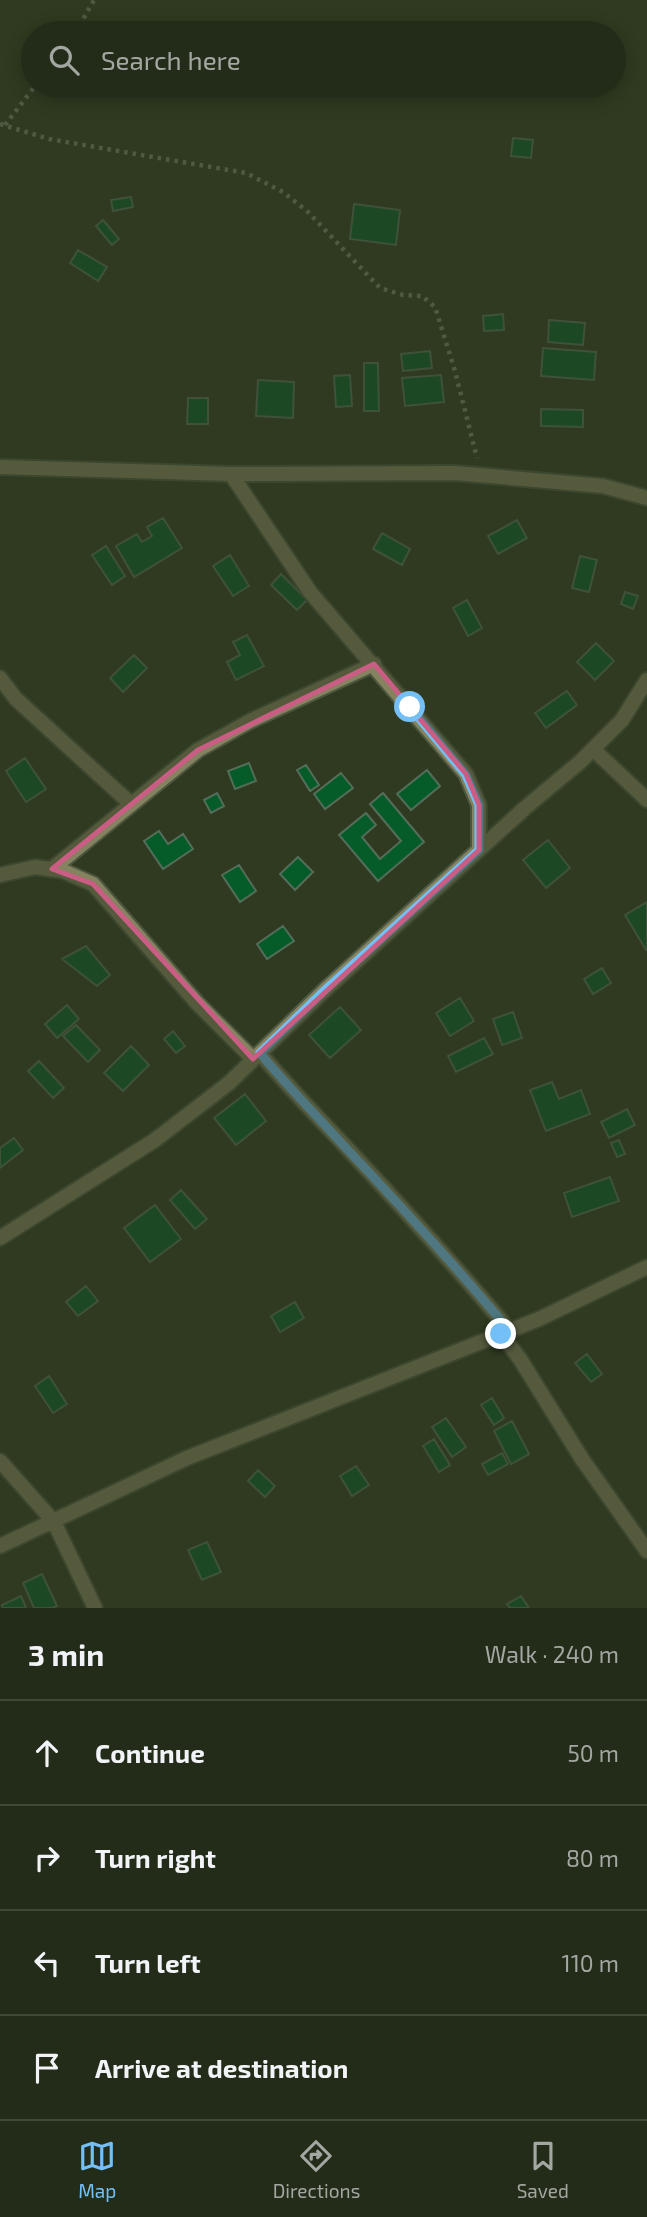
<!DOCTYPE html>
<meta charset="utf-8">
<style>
body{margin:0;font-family:"Exo 2",sans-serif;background:#2b3422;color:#f1f3f6}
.stop{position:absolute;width:21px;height:21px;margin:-16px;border:5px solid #74c0f6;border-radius:50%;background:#fff}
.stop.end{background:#74c0f6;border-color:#fff;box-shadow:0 2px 7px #0008}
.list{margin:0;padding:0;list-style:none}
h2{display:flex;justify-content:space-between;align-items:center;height:91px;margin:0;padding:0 28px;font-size:30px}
h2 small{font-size:23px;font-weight:400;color:#a3a7a2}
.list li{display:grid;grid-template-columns:46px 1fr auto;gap:21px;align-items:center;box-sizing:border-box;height:105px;padding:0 28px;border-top:2px solid #404838}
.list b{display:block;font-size:26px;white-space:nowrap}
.list em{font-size:23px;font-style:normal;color:#a3a7a2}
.icon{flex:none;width:38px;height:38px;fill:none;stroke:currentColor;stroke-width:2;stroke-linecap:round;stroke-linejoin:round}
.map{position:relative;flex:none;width:647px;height:1608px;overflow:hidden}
.search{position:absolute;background:#232c19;box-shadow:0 4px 18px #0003;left:21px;right:21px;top:21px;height:77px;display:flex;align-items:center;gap:18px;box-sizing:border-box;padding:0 24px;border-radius:38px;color:#a3a7a2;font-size:26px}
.sheet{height:511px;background:#232c19}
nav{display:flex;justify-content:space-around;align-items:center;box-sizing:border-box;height:98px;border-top:2px solid #404838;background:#232c19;font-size:19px;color:#a3a7a2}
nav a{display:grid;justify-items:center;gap:4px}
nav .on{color:#74c0f6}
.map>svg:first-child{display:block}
.building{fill:#055c29;stroke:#546d59;stroke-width:2}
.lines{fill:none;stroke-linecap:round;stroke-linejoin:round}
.street-casing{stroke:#4d5740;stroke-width:18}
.path{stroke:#77816c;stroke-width:4.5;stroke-dasharray:3.5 5;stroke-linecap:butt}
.street{stroke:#84825f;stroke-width:14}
.route{stroke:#74c0f6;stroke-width:9}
.marked{fill:none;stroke:#c95d83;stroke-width:5;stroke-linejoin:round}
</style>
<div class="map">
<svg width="647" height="1608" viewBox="0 0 647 1608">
<rect width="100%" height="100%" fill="#2f3a21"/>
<path class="building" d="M 513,138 L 533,140 L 531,158 L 511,156 Z
M 131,197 L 133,207 L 113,211 L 111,200 Z
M 354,204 L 400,210 L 396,245 L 350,239 Z
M 103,220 L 119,239 L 112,245 L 96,226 Z
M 78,250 L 107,267 L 98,281 L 70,263 Z
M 503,314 L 504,330 L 484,331 L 483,316 Z
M 549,320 L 585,323 L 583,345 L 548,342 Z
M 543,348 L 596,352 L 594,380 L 541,376 Z
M 430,351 L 432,368 L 403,371 L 401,354 Z
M 364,363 L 378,363 L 379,411 L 364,411 Z
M 350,375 L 352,406 L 336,407 L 334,376 Z
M 441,375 L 444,402 L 405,406 L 402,378 Z
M 258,380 L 294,382 L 293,418 L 256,416 Z
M 188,398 L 208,398 L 208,424 L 187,424 Z
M 541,409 L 583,410 L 583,427 L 541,426 Z
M 163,518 L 182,548 L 134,577 L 116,546 L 137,534 L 142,542 L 152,536 L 147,527 Z
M 517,520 L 527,538 L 498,554 L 488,536 Z
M 382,533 L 410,549 L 402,565 L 373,549 Z
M 106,546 L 125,576 L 112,585 L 92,555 Z
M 230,555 L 249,586 L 233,596 L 213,566 Z
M 580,556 L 597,560 L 589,592 L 572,588 Z
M 281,574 L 307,600 L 297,610 L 271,585 Z
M 625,592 L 638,596 L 633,609 L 621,604 Z
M 467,600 L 482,628 L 468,636 L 453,608 Z
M 247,635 L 264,666 L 236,680 L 227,662 L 240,655 L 233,642 Z
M 596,643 L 614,661 L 595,680 L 577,662 Z
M 134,655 L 147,668 L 123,692 L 110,678 Z
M 567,691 L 577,705 L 546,728 L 535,713 Z
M 25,758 L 46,789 L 26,802 L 6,771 Z
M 249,763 L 256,781 L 235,789 L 228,771 Z
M 306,765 L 319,785 L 310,791 L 297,770 Z
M 427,770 L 440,786 L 411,810 L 397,794 Z
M 341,773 L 353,788 L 325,809 L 314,794 Z
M 217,793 L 224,806 L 211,813 L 204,800 Z
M 383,793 L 424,842 L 378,881 L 339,835 L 366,813 L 376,825 L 362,837 L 380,859 L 401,841 L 370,804 Z
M 159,831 L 168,844 L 183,834 L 193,849 L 163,869 L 144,841 Z
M 548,840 L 570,868 L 546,888 L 523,860 Z
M 298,857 L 313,872 L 295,890 L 280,874 Z
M 239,865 L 256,891 L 240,902 L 222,875 Z
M 647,902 L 647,950 L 646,950 L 625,915 Z
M 283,926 L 294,941 L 267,959 L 257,944 Z
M 86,946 L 110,975 L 97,986 L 62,959 Z
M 602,968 L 611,983 L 593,994 L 584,979 Z
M 460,998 L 474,1021 L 450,1036 L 436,1013 Z
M 67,1005 L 79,1019 L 57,1038 L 45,1024 Z
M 340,1007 L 361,1030 L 330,1058 L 309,1035 Z
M 513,1012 L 522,1038 L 502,1045 L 493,1019 Z
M 76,1025 L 100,1050 L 88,1062 L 63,1036 Z
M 173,1031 L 185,1046 L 176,1053 L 164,1039 Z
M 484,1038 L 493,1054 L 456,1072 L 448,1056 Z
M 131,1046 L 149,1065 L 123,1091 L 104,1073 Z
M 39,1061 L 64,1088 L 53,1098 L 28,1071 Z
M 552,1082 L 559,1099 L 581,1090 L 590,1114 L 546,1131 L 530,1090 Z
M 245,1094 L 266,1121 L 236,1145 L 214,1118 Z
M 627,1109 L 635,1125 L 609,1138 L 601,1122 Z
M 14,1138 L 23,1150 L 0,1168 L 0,1148 Z
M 619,1140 L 625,1154 L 617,1157 L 611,1143 Z
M 610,1177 L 619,1201 L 572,1217 L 564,1193 Z
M 181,1190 L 207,1219 L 195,1229 L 170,1200 Z
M 155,1205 L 181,1239 L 150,1262 L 124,1228 Z
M 86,1286 L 98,1301 L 78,1316 L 66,1302 Z
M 295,1302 L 304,1318 L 280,1332 L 271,1316 Z
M 587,1354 L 602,1374 L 591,1382 L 575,1363 Z
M 49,1376 L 67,1404 L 53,1413 L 35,1386 Z
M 492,1398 L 504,1418 L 494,1425 L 481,1405 Z
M 446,1418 L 466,1447 L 452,1457 L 432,1427 Z
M 512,1421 L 529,1454 L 511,1464 L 494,1431 Z
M 434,1439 L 450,1465 L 439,1472 L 423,1446 Z
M 502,1453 L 508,1464 L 488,1475 L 482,1464 Z
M 356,1466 L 369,1485 L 352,1496 L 340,1476 Z
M 258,1470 L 275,1486 L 265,1497 L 248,1481 Z
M 207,1542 L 221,1572 L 202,1580 L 188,1550 Z
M 42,1574 L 57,1606 L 52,1608 L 34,1608 L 23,1583 Z
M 21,1596 L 26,1608 L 3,1608 L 2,1605 Z
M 521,1596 L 529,1608 L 510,1608 L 507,1604 Z"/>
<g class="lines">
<g class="street-casing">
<path id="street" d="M 0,467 L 231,474 L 455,473 L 603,486 L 647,498
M 231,474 L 310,592 L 466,774 L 479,805 L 479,850
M 0,678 L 16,699 L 131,804
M 593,749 L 647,800
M 52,869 L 198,750 L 250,721 L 374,664
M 0,875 L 35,867 L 63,871 L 93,884 L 196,1002 L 253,1059
M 260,1053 C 287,1086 317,1116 346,1147 C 402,1207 457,1268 510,1331
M 0,1238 L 155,1140 L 229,1083 L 324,991 L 525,808 L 580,762 L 622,720 L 647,680
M 501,1334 L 520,1359 L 582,1459 L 647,1551
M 0,1461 L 54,1522 L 95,1608
M 0,1546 L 187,1458 L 539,1319 L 647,1267"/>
</g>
<path class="path" d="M 75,33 L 94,0
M 0,124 L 49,139 L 246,173 L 283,192 L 308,212 L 380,288 L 403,295 L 422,296 L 435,307 L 455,371 L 477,458
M 5,125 L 35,86"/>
<use href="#street" class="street"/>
</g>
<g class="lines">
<path class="route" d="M 410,707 L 466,775 L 479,805 L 479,850 L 324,991 L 260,1053 C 287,1086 317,1116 346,1148 C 402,1207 457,1268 510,1331 L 501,1334"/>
</g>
<path d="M0 0H647V1608H0ZM 374,664 L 466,774 L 479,805 L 479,850 L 253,1059 L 93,884 L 52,869 L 198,750 Z" fill="#2f3a21" fill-opacity=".55" fill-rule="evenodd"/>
<path class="marked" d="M 374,664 L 466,774 L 479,805 L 479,850 L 253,1059 L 93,884 L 52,869 L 198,750 Z"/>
</svg>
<div class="stop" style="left:410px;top:707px"></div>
<div class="stop end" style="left:501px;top:1334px"></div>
<div class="search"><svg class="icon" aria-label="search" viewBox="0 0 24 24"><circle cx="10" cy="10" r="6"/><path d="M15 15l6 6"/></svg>Search here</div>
</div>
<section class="sheet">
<h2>3 min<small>Walk · 240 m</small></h2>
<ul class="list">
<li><svg class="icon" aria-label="ahead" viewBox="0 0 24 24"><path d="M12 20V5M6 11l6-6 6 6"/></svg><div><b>Continue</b></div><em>50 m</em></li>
<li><svg class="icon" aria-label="right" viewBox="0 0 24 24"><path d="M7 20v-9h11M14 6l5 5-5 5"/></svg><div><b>Turn right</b></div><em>80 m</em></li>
<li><svg class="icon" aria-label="left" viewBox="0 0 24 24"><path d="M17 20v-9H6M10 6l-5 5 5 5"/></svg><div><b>Turn left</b></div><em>110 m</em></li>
<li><svg class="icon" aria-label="arrive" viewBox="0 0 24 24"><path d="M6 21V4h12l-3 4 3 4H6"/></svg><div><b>Arrive at destination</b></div></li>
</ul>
</section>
<nav>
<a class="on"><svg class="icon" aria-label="map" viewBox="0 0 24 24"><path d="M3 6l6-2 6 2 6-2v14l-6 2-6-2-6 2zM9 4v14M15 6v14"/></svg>Map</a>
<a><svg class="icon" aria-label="directions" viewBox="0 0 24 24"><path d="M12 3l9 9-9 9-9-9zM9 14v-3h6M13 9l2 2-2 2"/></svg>Directions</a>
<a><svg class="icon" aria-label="saved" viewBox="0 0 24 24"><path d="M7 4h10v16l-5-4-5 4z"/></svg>Saved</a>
</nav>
